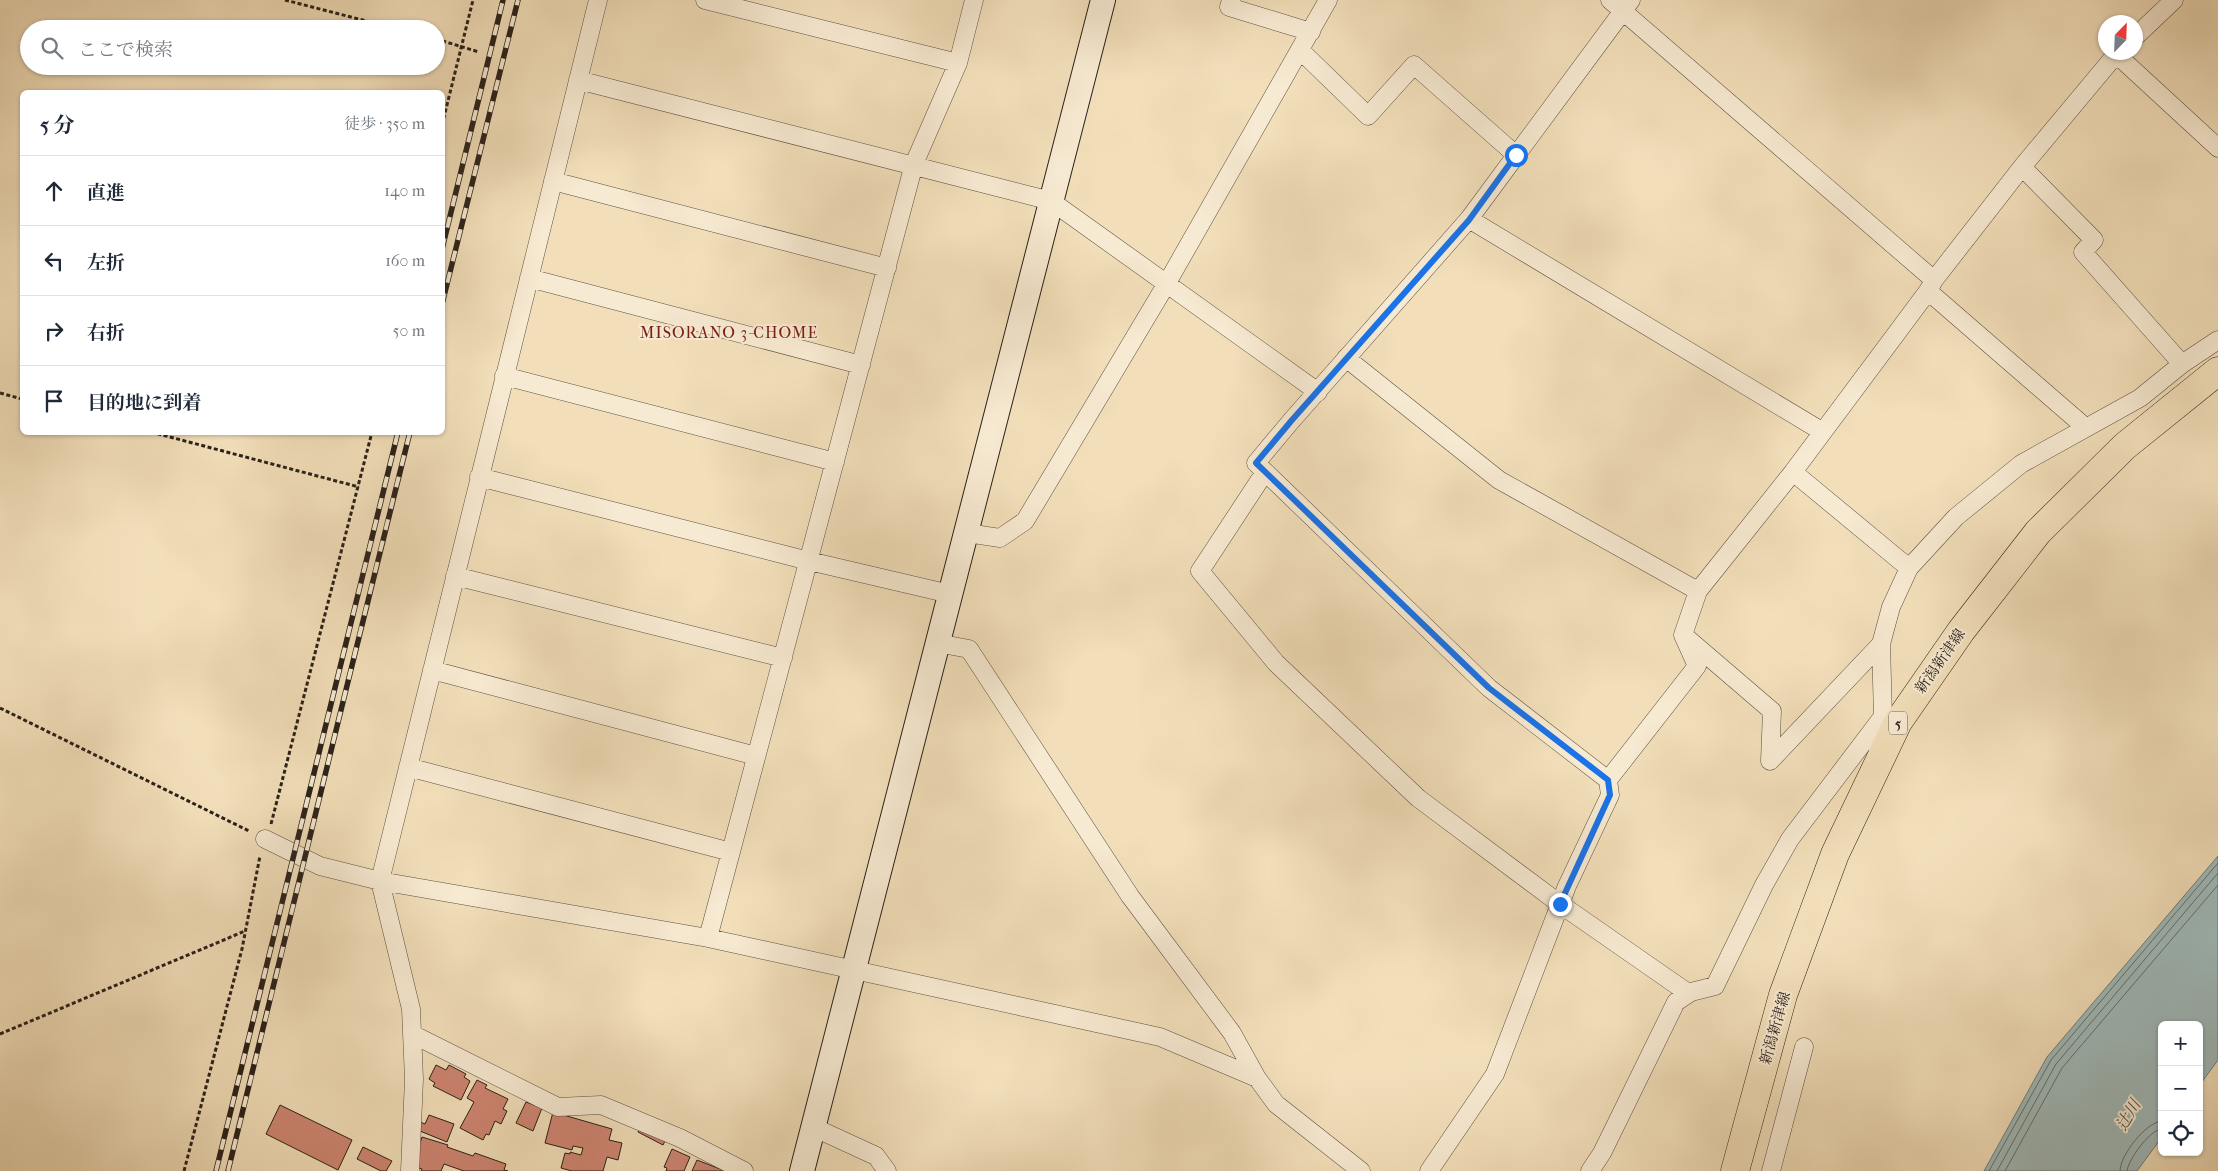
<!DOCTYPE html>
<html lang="ja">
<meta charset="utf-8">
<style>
body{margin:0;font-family:"IM FELL French Canon","Noto Serif JP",serif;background:#f6f6f7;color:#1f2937}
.controls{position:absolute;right:15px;bottom:15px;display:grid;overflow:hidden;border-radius:8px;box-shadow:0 1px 4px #0004}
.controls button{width:45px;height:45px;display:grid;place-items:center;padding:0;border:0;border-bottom:1px solid #e0e1e3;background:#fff;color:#1f2937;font:25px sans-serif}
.compass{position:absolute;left:2098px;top:15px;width:45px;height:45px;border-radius:50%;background:#fff;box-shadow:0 1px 4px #0004;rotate:23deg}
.stop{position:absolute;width:15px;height:15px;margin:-11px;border:4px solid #1a73e8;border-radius:50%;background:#fff}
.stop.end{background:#1a73e8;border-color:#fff;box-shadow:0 1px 5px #0008}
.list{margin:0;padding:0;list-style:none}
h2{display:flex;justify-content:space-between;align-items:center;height:65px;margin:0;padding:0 20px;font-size:21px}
h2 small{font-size:16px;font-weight:400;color:#747a83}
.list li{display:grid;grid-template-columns:32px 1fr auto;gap:15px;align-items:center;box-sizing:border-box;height:70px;padding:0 20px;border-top:1px solid #e0e1e3}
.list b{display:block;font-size:19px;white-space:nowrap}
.list em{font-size:16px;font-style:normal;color:#747a83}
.icon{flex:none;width:28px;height:28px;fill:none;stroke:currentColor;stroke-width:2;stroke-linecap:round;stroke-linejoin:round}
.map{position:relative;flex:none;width:2218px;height:1171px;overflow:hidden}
.search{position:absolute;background:#fff;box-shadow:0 1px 4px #0004;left:20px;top:20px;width:425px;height:55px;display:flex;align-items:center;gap:12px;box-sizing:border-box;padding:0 18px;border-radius:28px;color:#747a83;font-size:19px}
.panel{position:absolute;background:#fff;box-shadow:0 1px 4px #0004;left:20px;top:90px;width:425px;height:345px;border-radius:8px}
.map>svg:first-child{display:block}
.water{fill:#9fbaba;stroke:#707d7a}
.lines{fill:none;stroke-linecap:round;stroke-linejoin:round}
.shore{stroke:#646e6a;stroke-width:1}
.building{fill:#cf8673;stroke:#2a2119}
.street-casing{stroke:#5c5041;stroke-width:19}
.secondary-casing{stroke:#2a2119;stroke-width:26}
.primary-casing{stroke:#2a2119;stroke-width:29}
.path{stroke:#2a2119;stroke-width:3;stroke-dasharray:4 2.5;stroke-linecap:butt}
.street{stroke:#f7ead2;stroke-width:18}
.secondary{stroke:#f7ead2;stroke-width:24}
.primary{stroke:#f2dfba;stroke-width:28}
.rail-casing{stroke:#2a2119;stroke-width:5.5}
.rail{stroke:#f7ead2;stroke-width:4;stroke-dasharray:11;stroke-linecap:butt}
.route{stroke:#1a73e8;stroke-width:6}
.labels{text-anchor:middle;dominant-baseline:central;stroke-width:4;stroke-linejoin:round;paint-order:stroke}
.shield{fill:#f7ead2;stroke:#685d50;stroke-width:1}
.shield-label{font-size:14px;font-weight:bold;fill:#2a2119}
.street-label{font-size:15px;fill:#2a2119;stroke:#f7ead2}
.neighbourhood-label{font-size:16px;letter-spacing:1px;fill:#7a1f14;stroke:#f7ead2}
.water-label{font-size:16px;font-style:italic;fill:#4d4f49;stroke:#f7ead2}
</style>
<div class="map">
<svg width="2218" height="1171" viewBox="0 0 2218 1171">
<rect width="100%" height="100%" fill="#f2dfba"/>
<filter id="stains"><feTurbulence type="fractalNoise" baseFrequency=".004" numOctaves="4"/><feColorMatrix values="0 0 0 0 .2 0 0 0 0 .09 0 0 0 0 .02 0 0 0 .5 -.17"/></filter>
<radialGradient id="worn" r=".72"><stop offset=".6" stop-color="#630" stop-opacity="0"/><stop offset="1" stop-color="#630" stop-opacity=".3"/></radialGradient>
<path class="water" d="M 2218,856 L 2218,1060 L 2199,1086 L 2199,1025 L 2162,1025 L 2162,1137 L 2137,1171 L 1984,1171 L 2047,1057 Z"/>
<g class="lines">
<path class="shore" d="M 1989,1171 L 2051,1060 L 2218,863
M 1997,1171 L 2056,1064 L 2218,873
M 2005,1171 L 2062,1068 L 2218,885
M 2120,1171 C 2120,1155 2146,1122 2162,1121
M 2127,1171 C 2128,1160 2150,1129 2162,1129"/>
</g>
<path class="building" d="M 436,1065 L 446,1070 L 449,1065 L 466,1074 L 464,1077 L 470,1081 L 461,1100 L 433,1086 L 435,1083 L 429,1079 Z
M 477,1080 L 487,1085 L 485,1088 L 508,1099 L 503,1109 L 507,1111 L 501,1124 L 495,1121 L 489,1135 L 486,1134 L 483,1140 L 460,1128 L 474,1102 L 467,1098 Z
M 526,1102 L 542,1108 L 533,1131 L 516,1123 Z
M 280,1105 L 352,1140 L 338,1170 L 266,1134 Z
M 553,1112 L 612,1129 L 609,1140 L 622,1143 L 618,1160 L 607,1157 L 603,1171 L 572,1171 L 561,1168 L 565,1153 L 570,1154 L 570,1152 L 581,1155 L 583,1148 L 573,1146 L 572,1150 L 545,1143 Z
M 429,1115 L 454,1124 L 447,1142 L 415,1129 L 418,1121 L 425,1124 Z
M 641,1126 L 666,1139 L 663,1145 L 638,1132 Z
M 422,1137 L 448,1145 L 447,1147 L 473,1156 L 475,1153 L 506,1164 L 504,1170 L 508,1171 L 464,1171 L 444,1164 L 441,1171 L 421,1171 L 422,1169 L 413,1166 Z
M 363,1147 L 392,1161 L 386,1171 L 381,1171 L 357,1159 Z
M 672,1149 L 690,1157 L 684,1171 L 666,1171 L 667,1168 L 664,1167 Z
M 697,1160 L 725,1171 L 692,1171 Z"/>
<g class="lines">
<g class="street-casing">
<path id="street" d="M 705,0 L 958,63
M 1231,0 L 1229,7 L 1311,32
M 1610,0 L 1934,280
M 2136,36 L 2174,0
M 1300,50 L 1368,116 L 1414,65 L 1516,155
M 2116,54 L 2218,148
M 578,80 L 1051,201 L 1318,392
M 2022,167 L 2094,240 L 2083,252 L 2182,364
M 553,181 L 887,268
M 1469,219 L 1823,432
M 529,278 L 861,365
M 1928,291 L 2085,427
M 1346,358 L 1499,480 L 1698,591
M 504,376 L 835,462
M 1265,472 L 1200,571 L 1276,663 L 1418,798 L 1560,904 L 1688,993
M 1793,472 L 1909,568
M 479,477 L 809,561 L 950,594
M 967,533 L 1000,538 L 1025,521 L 1167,283 L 1328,0
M 455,576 L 783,658
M 1688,639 L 1772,711 L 1770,761 L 1881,644
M 937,643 L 969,649 L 1130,896 L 1232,1033 L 1257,1078 L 1276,1104 L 1361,1171
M 432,670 L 756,756
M 1878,748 L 1883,717 L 1881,644 L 1891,607 L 1909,568 L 1956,517 L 2021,464 L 2140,398 L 2182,364 L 2218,340
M 408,767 L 731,852
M 1608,780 L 1489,688 L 1256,463 L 1292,420 L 1469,219 L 1631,0
M 265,839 L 320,866 L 380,881 L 708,938 L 1160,1037 L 1257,1078
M 708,938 L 914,164 L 958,63 L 974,0
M 412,1034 L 558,1107 L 601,1105 L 680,1138 L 744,1171
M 813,1127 L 876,1156 L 887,1171
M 410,1171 L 414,1079 L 411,1009 L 380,881 L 598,0
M 1429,1171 L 1495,1074 L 1567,886 L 1610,795 L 1608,780 L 1697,666 L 1683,635 L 1698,591 L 1793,472 L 1928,291 L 1934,280 L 2022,167 L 2118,52
M 1590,1171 L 1602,1153 L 1676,1002 L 1691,992 L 1715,986 L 1764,885 L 1790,839 L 1881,719
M 1771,1171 L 1804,1047"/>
</g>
<g class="secondary-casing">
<path id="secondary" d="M 802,1171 L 1103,0"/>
</g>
<g class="primary-casing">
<path id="primary" d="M 1735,1171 L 1783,995 L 1835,854 L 1898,722 L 1961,631 L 2038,532 L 2125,446 L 2218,371"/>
</g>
<path class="path" d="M 285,0 L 397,29
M 436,39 L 479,52
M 442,125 L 473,0
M 0,393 L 22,399
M 151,432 L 359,487
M 0,708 L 249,831
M 271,824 L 372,432
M 0,1034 L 245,931
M 184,1171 L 242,949 L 260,856"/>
<use href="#street" class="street"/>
<use href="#secondary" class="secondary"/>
<use href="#primary" class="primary"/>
<g class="rail-casing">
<path id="rail" d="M 442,249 L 503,0
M 442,304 L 518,0
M 216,1171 L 398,432
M 228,1171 C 289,925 348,678 410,432"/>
</g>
<use href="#rail" class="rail"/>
</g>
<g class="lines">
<path class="route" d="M 1516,155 L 1469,220 L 1292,420 L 1256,463 L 1489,688 L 1608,780 L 1610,795 L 1560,904"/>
</g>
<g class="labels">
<rect class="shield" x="1889" y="711.5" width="18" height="23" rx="4"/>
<g class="shield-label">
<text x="1898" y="723">5</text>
</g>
<g class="street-label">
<text transform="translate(1940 661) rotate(-55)">新潟新津線</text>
<text transform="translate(1775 1028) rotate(-74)">新潟新津線</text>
</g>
<g class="neighbourhood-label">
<text x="729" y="332">MISORANO 3-CHOME</text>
</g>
<g class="water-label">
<text transform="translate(2128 1115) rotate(-59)">辻川</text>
</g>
</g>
<rect width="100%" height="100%" filter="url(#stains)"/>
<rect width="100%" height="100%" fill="url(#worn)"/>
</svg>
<div class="controls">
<button>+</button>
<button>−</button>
<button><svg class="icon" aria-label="locate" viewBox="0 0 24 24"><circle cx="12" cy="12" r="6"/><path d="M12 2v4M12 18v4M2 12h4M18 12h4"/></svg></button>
</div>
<svg class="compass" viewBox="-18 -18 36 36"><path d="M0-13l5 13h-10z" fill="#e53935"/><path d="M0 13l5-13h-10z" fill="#747a83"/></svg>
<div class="stop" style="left:1516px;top:155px"></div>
<div class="stop end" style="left:1560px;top:904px"></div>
<div class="search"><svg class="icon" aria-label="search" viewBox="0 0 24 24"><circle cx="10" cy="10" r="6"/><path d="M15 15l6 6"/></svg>ここで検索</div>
<section class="panel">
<h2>5 分<small>徒歩 · 350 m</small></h2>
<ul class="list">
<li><svg class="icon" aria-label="ahead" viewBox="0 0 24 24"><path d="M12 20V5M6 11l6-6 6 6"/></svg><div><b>直進</b></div><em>140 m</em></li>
<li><svg class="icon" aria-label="left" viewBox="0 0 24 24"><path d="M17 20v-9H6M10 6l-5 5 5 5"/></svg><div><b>左折</b></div><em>160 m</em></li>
<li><svg class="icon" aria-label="right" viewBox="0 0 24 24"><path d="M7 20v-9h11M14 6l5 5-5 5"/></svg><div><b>右折</b></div><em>50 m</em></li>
<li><svg class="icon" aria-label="arrive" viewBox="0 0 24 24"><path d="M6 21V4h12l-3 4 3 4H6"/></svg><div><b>目的地に到着</b></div></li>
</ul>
</section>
</div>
